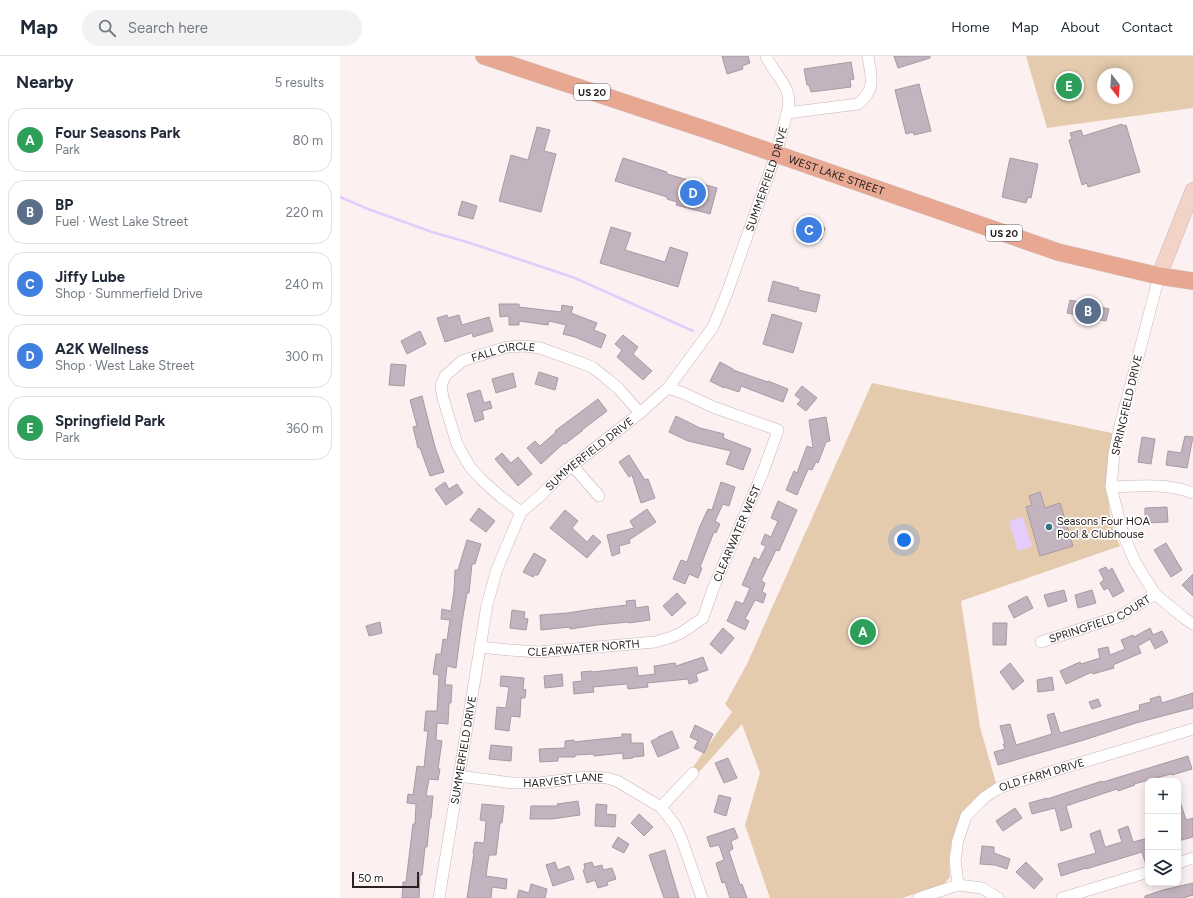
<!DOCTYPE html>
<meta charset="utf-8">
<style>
body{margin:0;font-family:Figtree,sans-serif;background:#f2f2f3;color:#1f2937}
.controls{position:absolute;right:12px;bottom:12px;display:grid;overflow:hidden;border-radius:8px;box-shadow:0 2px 10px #0003}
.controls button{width:36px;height:36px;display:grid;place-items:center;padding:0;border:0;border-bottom:1px solid #e0e1e3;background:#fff;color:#1f2937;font:20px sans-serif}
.compass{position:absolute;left:757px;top:12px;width:36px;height:36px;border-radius:50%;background:#fff;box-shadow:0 2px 10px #0003;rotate:163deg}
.scale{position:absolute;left:12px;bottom:10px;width:67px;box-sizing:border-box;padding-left:4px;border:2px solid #292122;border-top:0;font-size:11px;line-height:14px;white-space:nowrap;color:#292122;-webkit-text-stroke:3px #fff;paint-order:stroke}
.you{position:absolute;left:564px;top:484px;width:14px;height:14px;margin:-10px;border:3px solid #fff;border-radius:50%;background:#1a73e8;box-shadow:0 0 0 6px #1a73e833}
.badge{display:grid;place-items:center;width:26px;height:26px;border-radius:50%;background:#317685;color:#fff;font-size:13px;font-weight:700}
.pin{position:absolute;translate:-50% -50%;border:2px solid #fff;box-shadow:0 1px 4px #0006}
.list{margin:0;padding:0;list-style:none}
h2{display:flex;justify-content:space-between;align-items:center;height:52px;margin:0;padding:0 16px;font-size:17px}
h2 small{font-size:13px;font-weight:400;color:#747a83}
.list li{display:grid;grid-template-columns:26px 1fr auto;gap:12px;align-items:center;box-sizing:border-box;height:64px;margin:0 8px 8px;padding:0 8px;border:1px solid #e0e1e3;border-radius:16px}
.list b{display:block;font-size:15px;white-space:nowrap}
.list p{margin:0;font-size:13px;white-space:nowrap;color:#747a83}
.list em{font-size:13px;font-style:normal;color:#747a83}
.icon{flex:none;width:22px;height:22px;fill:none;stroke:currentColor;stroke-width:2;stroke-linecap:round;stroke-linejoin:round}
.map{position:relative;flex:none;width:853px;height:842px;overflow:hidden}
header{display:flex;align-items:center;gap:24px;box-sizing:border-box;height:56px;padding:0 20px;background:#fff;border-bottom:1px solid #e0e1e3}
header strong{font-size:19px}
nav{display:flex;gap:22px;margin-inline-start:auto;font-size:14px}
.search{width:280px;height:36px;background:#f2f2f3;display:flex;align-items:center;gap:10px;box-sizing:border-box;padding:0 14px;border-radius:22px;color:#747a83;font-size:15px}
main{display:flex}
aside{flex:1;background:#fff}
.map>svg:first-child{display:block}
.green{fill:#e4cbae;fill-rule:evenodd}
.water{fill:#e4ccfd}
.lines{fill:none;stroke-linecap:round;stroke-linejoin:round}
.stream{stroke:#e4ccfd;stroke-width:2.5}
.building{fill:#c3b3be;stroke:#a999a4}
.street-casing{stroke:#c9b4b6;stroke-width:12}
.secondary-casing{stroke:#c9b4b6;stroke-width:16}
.primary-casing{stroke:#d0cece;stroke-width:18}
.street{stroke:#fff;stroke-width:11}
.secondary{stroke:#f3d3c8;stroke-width:15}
.primary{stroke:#e8a791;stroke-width:17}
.poi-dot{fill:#317685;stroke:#fff;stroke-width:1.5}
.labels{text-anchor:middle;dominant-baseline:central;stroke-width:3.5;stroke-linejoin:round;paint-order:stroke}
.shield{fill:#fff;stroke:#696464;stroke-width:1}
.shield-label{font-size:10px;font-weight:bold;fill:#292122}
.street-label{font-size:11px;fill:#292122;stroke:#fff}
.poi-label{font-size:11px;fill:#292122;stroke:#fff;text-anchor:start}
</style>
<header>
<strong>Map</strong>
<div class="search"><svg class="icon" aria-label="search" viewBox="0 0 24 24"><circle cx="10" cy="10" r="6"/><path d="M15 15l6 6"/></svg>Search here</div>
<nav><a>Home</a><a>Map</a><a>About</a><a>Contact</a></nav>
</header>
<main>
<aside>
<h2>Nearby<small>5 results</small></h2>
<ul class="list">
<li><span class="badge" style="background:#2e9e5b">A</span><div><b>Four Seasons Park</b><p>Park</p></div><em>80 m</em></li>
<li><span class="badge" style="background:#5c6f8a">B</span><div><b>BP</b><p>Fuel · West Lake Street</p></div><em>220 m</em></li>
<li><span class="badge" style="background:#3f7fe0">C</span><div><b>Jiffy Lube</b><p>Shop · Summerfield Drive</p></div><em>240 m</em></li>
<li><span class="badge" style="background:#3f7fe0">D</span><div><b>A2K Wellness</b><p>Shop · West Lake Street</p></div><em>300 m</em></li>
<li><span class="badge" style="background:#2e9e5b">E</span><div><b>Springfield Park</b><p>Park</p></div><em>360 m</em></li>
</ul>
</aside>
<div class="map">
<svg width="853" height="842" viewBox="0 0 853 842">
<rect width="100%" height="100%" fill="#fdf0f1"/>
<path class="green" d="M 686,0 L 853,0 L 853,52 L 707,72 ZM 763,18 L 787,18 L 787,42 L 763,42 Z
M 532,327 L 772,377 C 769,416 762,453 780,490 L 621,545 L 640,671 L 656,727 L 633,744 L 622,761 L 612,783 L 609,803 L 610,821 L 604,828 L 562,842 L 430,842 L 405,769 L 420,717 L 402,668 L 359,716 L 353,711 L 392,656 L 385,648 L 407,608 Z"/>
<path class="water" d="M 683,461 L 692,490 L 678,495 L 669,465 Z"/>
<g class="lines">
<path class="stream" d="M 0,141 L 28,153 L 92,176 L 130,187 L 235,222 L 353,275"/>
</g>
<path class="building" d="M 382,0 L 408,0 L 410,7 L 402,10 L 403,13 L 387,18 Z
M 554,0 L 590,0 L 590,2 L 558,12 Z
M 511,6 L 514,23 L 510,24 L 511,31 L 471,36 L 469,29 L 467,29 L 464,13 Z
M 579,28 L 591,75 L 574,79 L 573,76 L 566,78 L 555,34 Z
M 782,68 L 783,70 L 786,69 L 800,116 L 748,131 L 747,127 L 742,129 L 729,84 L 732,83 L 730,77 L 741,74 L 743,80 Z
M 197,71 L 210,74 L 204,95 L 216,98 L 201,156 L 159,145 L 171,99 L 188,104 Z
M 283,102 L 327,116 L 327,118 L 377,132 L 370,158 L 336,149 L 337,146 L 327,143 L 327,141 L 275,125 Z
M 670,102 L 698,108 L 691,142 L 688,141 L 686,147 L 662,141 Z
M 122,145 L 137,150 L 133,163 L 118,159 Z
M 458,164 L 485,172 L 481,184 L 454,176 Z
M 271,171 L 291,177 L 285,194 L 325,206 L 330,191 L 348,197 L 338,231 L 260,207 Z
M 433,225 L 459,232 L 458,234 L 480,239 L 476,256 L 428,245 Z
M 730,244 L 769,253 L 766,265 L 750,262 L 749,267 L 742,265 L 743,260 L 727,257 Z
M 159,248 L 179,248 L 179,251 L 221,256 L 222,249 L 233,251 L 231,257 L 257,267 L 254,274 L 266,279 L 261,292 L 235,281 L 223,278 L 226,269 L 209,265 L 208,269 L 179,265 L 179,269 L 169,269 L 169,260 L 160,261 Z
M 432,258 L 462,267 L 453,297 L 423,288 Z
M 107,259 L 108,262 L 119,259 L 122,269 L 149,261 L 153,275 L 133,281 L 132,277 L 105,286 L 97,262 Z
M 80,275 L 86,288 L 67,298 L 61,285 Z
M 283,279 L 298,291 L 293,298 L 312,315 L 303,324 L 277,301 L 282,294 L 275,288 Z
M 380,306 L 393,313 L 393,314 L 428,326 L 428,325 L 448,333 L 443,346 L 401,330 L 399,336 L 384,331 L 384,332 L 370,325 Z
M 51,308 L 66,309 L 64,330 L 49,329 Z
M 199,316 L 218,322 L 215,334 L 195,328 Z
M 173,317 L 176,331 L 156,337 L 152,323 Z
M 462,330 L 477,342 L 466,355 L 457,348 L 461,344 L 455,339 Z
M 140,334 L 144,347 L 150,345 L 152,352 L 142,355 L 144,363 L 135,366 L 127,338 Z
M 82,340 L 95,391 L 104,416 L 90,420 L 80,392 L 78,392 L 73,371 L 77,370 L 70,344 Z
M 258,343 L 267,355 L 242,374 L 242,375 L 225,388 L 224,387 L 201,408 L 187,392 L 195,385 L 200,390 L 216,376 L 215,375 Z
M 336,360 L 360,372 L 384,378 L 383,382 L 411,393 L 403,414 L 386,408 L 391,395 L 348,385 L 329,376 Z
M 486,361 L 490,385 L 486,386 L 478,407 L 476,406 L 472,414 L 468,413 L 457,439 L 446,434 L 454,415 L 457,417 L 467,390 L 473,392 L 469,364 Z
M 845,380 L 853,381 L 847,412 L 826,409 L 828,395 L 841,397 Z
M 802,381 L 815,383 L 811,408 L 798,406 Z
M 162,397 L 171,407 L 178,401 L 192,418 L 178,430 L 155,403 Z
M 289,399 L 305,424 L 308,423 L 315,442 L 301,447 L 292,419 L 289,421 L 279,406 Z
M 105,426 L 109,433 L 117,428 L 123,437 L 106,449 L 95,433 Z
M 381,426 L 395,431 L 389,450 L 383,448 L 375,465 L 380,468 L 376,477 L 374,476 L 360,511 L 362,512 L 358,522 L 349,518 L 345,528 L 333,523 L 341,504 L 347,506 L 360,470 L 368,453 L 372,454 Z
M 700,436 L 705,452 L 720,447 L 733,490 L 700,500 L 686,451 L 692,449 L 689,440 Z
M 438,445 L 457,454 L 439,495 L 436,494 L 421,525 L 425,527 L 422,536 L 426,538 L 423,547 L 415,544 L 405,563 L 409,565 L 405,574 L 387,565 L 396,545 L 403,548 L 410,532 L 402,529 L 414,501 L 419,504 L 426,490 L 421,488 L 425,478 L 431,481 L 438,465 L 431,462 Z
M 827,451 L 828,466 L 805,467 L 805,452 Z
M 139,452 L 155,465 L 146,476 L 130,464 Z
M 307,453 L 316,466 L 289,484 L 290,487 L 279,490 L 280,497 L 272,500 L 267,479 L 294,472 L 290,465 Z
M 225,454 L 238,465 L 232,472 L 247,486 L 253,479 L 261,486 L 247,502 L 210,472 Z
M 127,484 L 141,488 L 135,508 L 132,508 L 129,537 L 127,537 L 122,566 L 116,612 L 107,610 L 105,629 L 112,629 L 111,647 L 109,647 L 108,668 L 97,667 L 96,684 L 102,685 L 98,713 L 100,713 L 98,724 L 89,723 L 86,740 L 93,740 L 91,762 L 90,762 L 87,791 L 85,791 L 82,819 L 80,819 L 79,842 L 62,842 L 63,826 L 66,826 L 73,768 L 75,768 L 76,748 L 67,747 L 68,738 L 73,739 L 77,710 L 84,711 L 88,675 L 84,675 L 86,655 L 97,655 L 99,619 L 93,618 L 96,598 L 101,598 L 103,583 L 107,584 L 110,564 L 101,563 L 102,553 L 111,555 L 114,535 L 115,514 L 118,514 Z
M 826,487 L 842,514 L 831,521 L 814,494 Z
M 194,497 L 206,504 L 198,519 L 194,519 L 193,521 L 183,516 Z
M 766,511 L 768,515 L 772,512 L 784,535 L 773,541 L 768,532 L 764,534 L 760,527 L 764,524 L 759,514 Z
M 853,518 L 853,540 L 842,529 Z
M 724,534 L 727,545 L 708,551 L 704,539 Z
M 752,534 L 756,547 L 738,552 L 735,539 Z
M 337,537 L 346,547 L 332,560 L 323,550 Z
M 687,540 L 693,552 L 674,562 L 668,550 Z
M 295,544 L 296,552 L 308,550 L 310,564 L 289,567 L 289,566 L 257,569 L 230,573 L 230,571 L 201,574 L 200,559 L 227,557 L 253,553 L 287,549 L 286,545 Z
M 172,554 L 185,556 L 184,562 L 188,563 L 186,574 L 170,572 Z
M 40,566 L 42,577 L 29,580 L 26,570 Z
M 653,567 L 667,567 L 666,589 L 653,589 Z
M 383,572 L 394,582 L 381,598 L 370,588 Z
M 810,572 L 813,579 L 822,575 L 828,586 L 815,593 L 810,583 L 798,590 L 801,597 L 773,609 L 774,612 L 753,618 L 752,616 L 726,628 L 720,615 L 740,606 L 741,608 L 760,602 L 758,593 L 768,591 L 770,599 L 785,593 L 781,584 L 793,579 L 794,581 Z
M 363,601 L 368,614 L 356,618 L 358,625 L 349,628 L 348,623 L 307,627 L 308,631 L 288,633 L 287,628 L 253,631 L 254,636 L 234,638 L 233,626 L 242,625 L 241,616 L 252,615 L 252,616 L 297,611 L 298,620 L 315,618 L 314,610 L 335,607 L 336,610 Z
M 670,607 L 684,625 L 673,634 L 660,616 Z
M 222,618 L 223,630 L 205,632 L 204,620 Z
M 161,620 L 184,622 L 183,633 L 186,634 L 185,642 L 181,642 L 180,661 L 171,660 L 169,675 L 155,673 L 157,651 L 166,652 L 169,631 L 160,630 Z
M 712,621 L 714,634 L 698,636 L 697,624 Z
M 853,637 L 853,652 L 796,667 L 744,684 L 658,709 L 654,696 L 665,693 L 663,688 L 665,688 L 660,670 L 670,668 L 676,689 L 712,678 L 707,659 L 714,657 L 720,677 L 800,654 L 799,649 L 811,646 L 810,643 L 820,640 L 822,647 Z
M 758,643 L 761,650 L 752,653 L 749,646 Z
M 355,669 L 373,678 L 364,697 L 354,692 L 358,685 L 350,681 Z
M 332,675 L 339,692 L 318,701 L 311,685 L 318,682 L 318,681 Z
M 282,678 L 291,678 L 291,687 L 303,687 L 304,700 L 293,701 L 293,702 L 283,703 L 283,697 L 254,700 L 253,698 L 235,699 L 235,701 L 218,701 L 218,705 L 200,706 L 199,693 L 225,692 L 225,685 L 234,684 L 234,686 L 252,684 L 282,681 Z
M 151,689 L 172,691 L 171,705 L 149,703 Z
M 848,700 L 852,713 L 832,719 L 831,718 L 794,728 L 795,729 L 778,735 L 777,733 L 726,750 L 732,771 L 721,775 L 715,752 L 692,758 L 689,747 L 707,742 L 707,743 L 762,725 L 763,726 Z
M 388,702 L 397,722 L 384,727 L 375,707 Z
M 379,739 L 391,742 L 386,760 L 374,756 Z
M 238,745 L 240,759 L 212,763 L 190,763 L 191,750 L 218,750 L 217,748 Z
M 838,745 L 840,745 L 846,764 L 853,762 L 853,781 L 838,785 Z
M 142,748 L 164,750 L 162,767 L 160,767 L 156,799 L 149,799 L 146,820 L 167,823 L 166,833 L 152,831 L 151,842 L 127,842 L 134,797 L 133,797 L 135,786 L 144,787 L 146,765 L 140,764 Z
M 256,748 L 267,749 L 266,758 L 276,759 L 275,771 L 255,770 Z
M 675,752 L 682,762 L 663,775 L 656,765 Z
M 299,758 L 313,771 L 304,780 L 291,767 Z
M 788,770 L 793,786 L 808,782 L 808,809 L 806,809 L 802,796 L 746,813 L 746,812 L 721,820 L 718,808 L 756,797 L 750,778 L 760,774 L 765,791 L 782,786 L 778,774 Z
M 394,772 L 398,782 L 391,785 L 393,793 L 389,795 L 400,829 L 402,828 L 407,842 L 390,842 L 385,826 L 382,827 L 376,807 L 384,804 L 379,789 L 370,791 L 367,781 Z
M 278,781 L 289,788 L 284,797 L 272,791 Z
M 642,790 L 654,791 L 654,797 L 670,803 L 667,813 L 655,809 L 640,808 Z
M 325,794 L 331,815 L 339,842 L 324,842 L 309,799 Z
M 215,806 L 218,814 L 229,810 L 234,823 L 213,830 L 206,809 Z
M 252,806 L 254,811 L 262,809 L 263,814 L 272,812 L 276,823 L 267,826 L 268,829 L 258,832 L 255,824 L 247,827 L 243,814 L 245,813 L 244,808 Z
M 686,806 L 703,823 L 694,833 L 676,816 Z
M 853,827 L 853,839 L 843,842 L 805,842 L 805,840 L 823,834 Z
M 191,828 L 207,833 L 205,842 L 177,842 L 179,834 L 189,837 Z"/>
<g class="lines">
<g class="street-casing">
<g id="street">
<path d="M 426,0 C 435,21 455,31 447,57"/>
<path d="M 819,220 L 778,378 L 774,398 L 771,431 L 783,478 L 795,506 L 815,538 L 844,562 L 853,568"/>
<path d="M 232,409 L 259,440"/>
<path d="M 771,431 C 799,430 826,427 853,437"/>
<path id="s1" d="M 181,456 L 161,441 L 142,424 L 130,411 L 117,388 L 103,342 L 101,330 L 105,320 L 122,305 L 167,291 L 184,290 L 200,292 L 228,302 L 252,311 L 266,322 L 279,333 L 300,357"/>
<path id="s2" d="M 701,586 L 780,560 L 815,538"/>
<path id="s3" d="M 140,591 L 169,594 L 199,596 L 315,586 L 329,582 L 341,577 L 363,562 L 373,533 L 423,416 L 438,374 L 373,351 L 343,337 L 328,332"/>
<path id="s4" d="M 119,720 L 172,727 L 199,727 L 246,721 L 267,722 L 277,725 L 321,751 L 335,769 L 342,784 L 362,842"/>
<path d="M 321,751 L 353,717"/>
<path d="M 838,807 L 853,802"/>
<path id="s5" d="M 618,829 L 615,803 L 617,793 L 617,787 L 626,760 L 645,741 L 657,733 L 670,728 L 853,673"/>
<path id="s6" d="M 99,842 L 147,549 L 157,513 L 181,456 L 200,440 L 223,417 L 300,357 L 328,332 L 373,271 L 387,237 L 436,98 L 447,57 L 518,48 C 537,32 531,22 528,0"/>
<path d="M 579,842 L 618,829 L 642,832 L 658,842"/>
<path d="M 722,842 L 808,816"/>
</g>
</g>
<g class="secondary-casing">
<path id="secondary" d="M 819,220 L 853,134"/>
</g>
<g class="primary-casing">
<g id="primary">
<path id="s7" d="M 144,0 L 373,76 L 718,196 L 819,220 L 853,225"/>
</g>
</g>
<use href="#street" class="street"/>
<use href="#secondary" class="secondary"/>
<use href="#primary" class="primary"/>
</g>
<circle class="poi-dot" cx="709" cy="471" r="4"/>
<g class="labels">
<g class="shield">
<rect x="234" y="28" width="36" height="16" rx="3"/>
<rect x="646" y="169" width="36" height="16" rx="3"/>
</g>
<g class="shield-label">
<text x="252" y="36">US 20</text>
<text x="664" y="177">US 20</text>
</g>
<g class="street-label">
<text stroke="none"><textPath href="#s7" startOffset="372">WEST LAKE STREET</textPath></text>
<text stroke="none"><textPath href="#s6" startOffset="822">SUMMERFIELD DRIVE</textPath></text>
<text stroke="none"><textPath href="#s1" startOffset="231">FALL CIRCLE</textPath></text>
<text transform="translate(787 349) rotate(-77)">SPRINGFIELD DRIVE</text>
<text stroke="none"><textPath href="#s6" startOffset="486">SUMMERFIELD DRIVE</textPath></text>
<text stroke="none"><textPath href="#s3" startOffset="321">CLEARWATER WEST</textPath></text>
<text stroke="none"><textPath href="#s2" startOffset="63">SPRINGFIELD COURT</textPath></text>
<text stroke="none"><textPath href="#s3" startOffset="104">CLEARWATER NORTH</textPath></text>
<text stroke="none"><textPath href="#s6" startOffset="150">SUMMERFIELD DRIVE</textPath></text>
<text stroke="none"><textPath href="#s5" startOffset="159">OLD FARM DRIVE</textPath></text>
<text stroke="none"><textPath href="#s4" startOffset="105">HARVEST LANE</textPath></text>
</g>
<g class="poi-label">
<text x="717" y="465">Seasons Four HOA<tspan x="717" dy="13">Pool &amp; Clubhouse</tspan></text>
</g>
</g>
</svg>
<div class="controls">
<button>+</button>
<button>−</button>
<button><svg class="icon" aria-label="layers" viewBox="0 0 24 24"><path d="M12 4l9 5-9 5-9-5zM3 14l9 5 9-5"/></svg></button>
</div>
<svg class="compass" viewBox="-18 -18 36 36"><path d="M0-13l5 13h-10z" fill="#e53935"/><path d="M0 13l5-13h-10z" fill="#747a83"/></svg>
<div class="scale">50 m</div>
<div class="you"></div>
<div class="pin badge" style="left:523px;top:576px;background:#2e9e5b">A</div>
<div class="pin badge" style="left:748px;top:255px;background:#5c6f8a">B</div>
<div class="pin badge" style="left:469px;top:174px;background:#3f7fe0">C</div>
<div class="pin badge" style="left:353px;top:137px;background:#3f7fe0">D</div>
<div class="pin badge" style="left:729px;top:30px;background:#2e9e5b">E</div>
</div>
</main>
